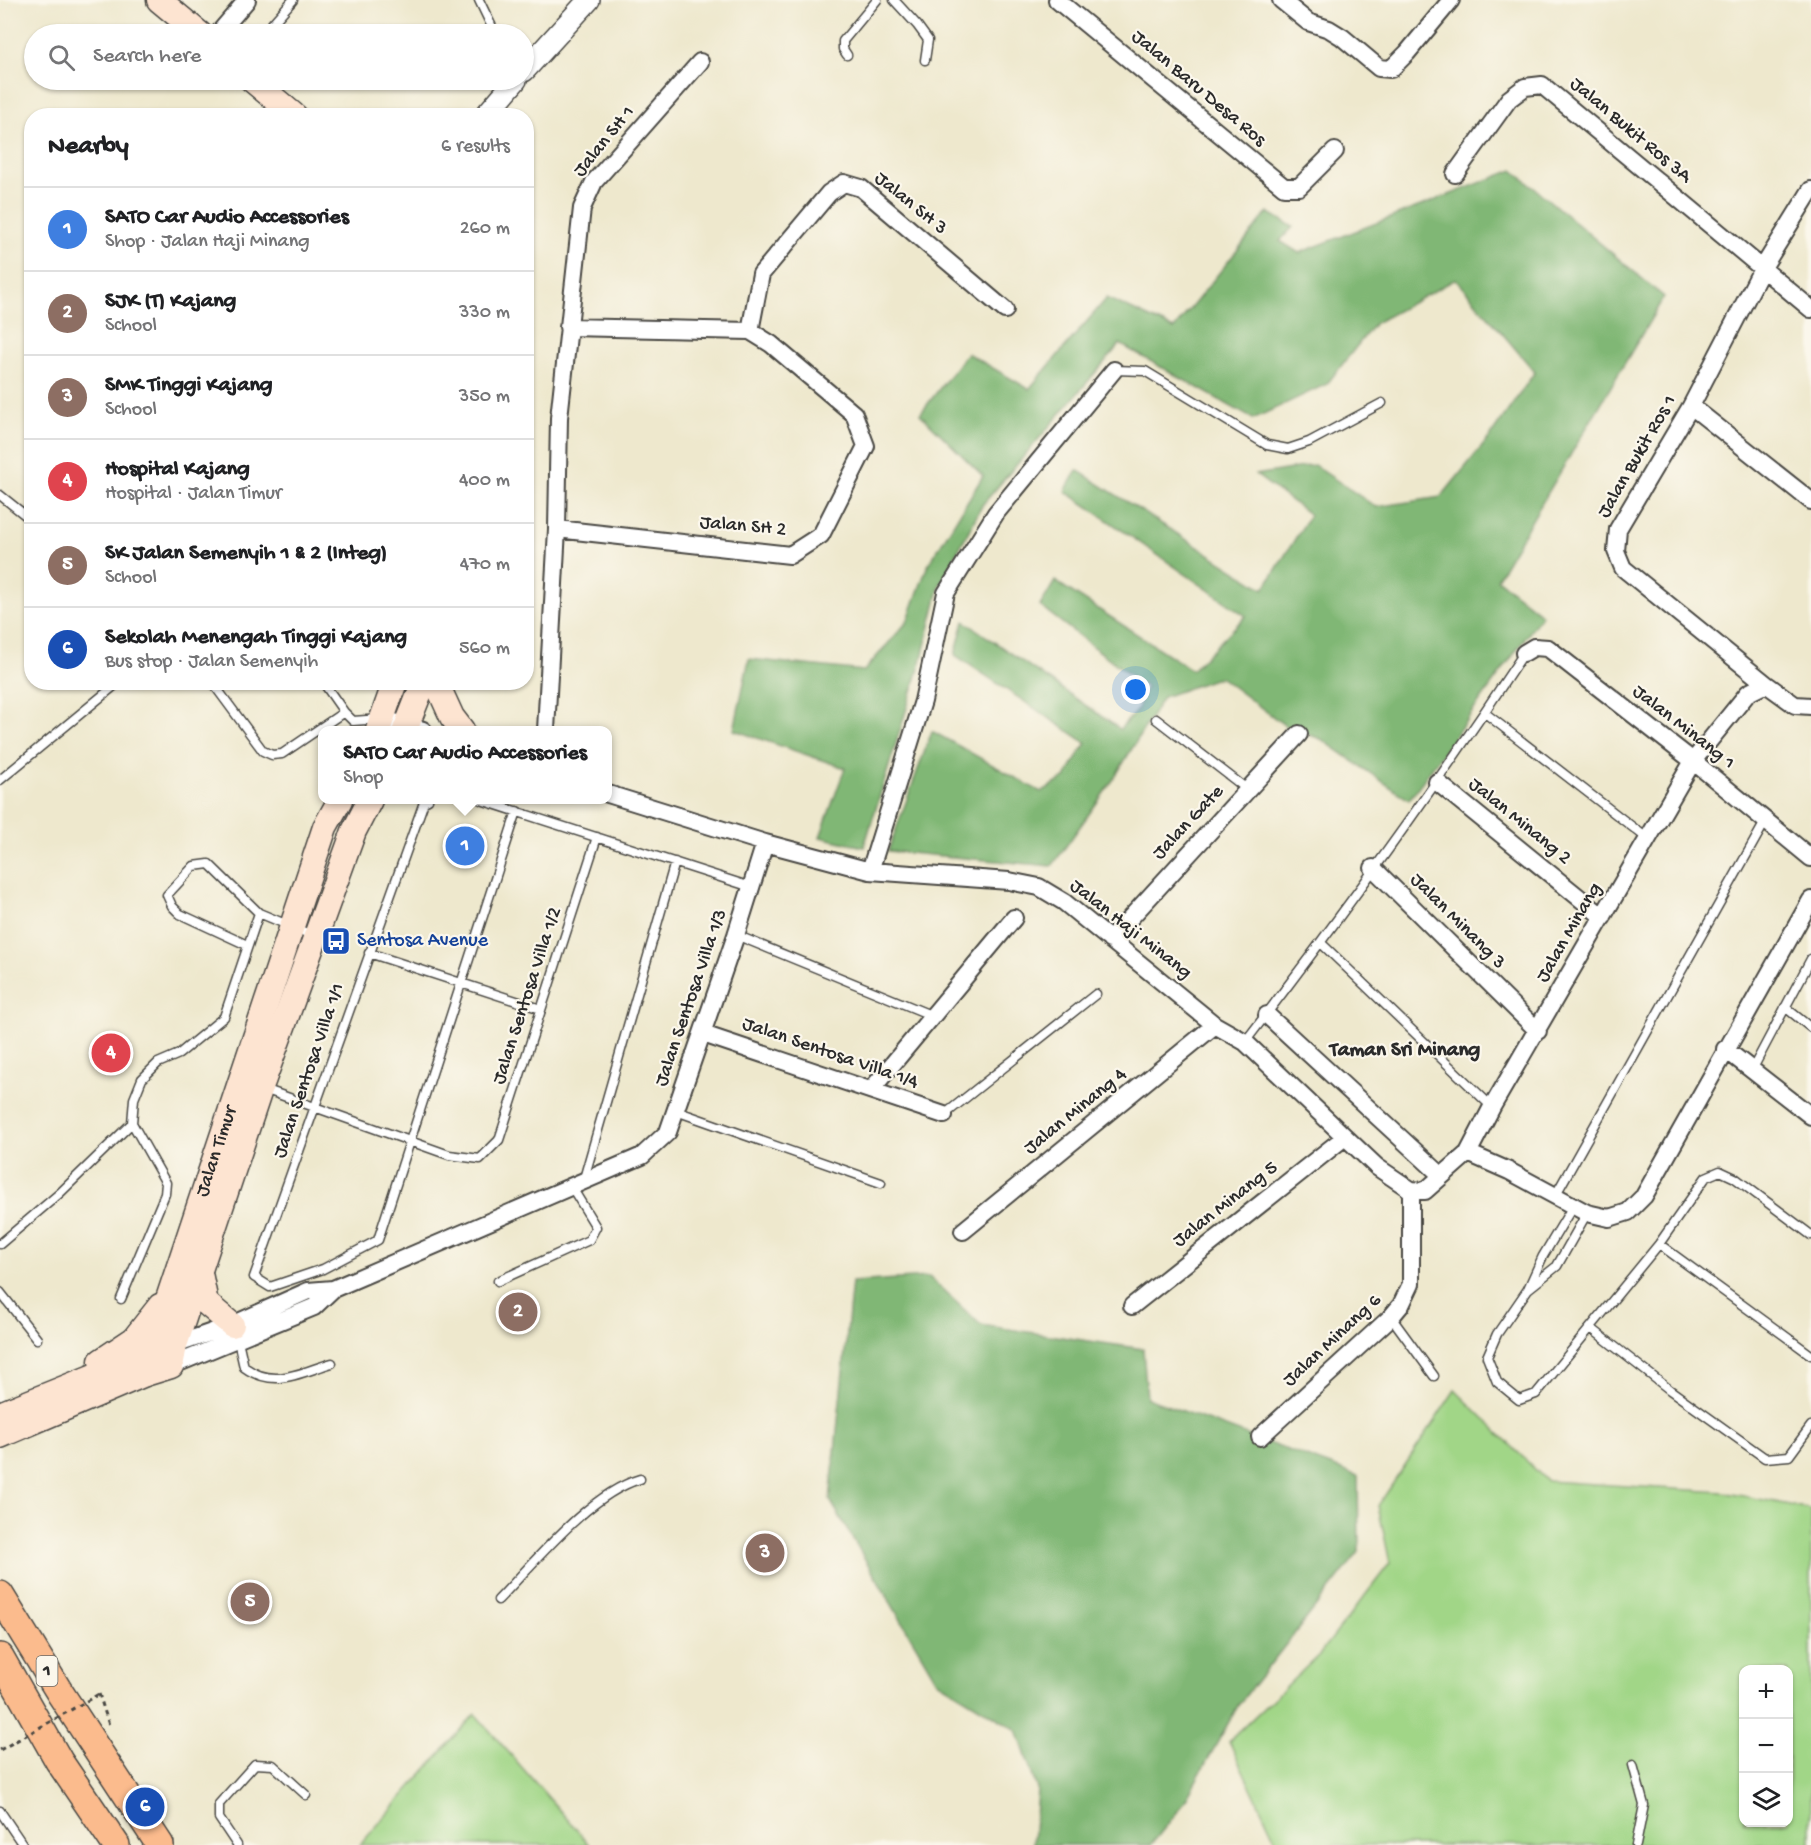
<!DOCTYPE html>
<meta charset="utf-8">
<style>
body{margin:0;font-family:"Gochi Hand",sans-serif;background:#f6f6f6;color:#202124}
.controls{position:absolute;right:18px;bottom:18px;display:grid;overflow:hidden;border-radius:12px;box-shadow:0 2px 4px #0004}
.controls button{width:54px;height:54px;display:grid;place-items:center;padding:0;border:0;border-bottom:2px solid #e0e0e0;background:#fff;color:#202124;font:30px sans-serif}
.you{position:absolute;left:1136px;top:690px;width:21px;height:21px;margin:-15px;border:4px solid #fff;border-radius:50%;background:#1a73e8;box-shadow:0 0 0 9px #1a73e833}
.badge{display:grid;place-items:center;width:39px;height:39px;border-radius:50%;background:#1a73e8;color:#fff;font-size:20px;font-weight:700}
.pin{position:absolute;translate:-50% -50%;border:3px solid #fff;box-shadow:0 2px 6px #0006}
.popup{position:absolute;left:318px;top:726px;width:294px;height:78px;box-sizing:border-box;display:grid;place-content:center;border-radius:12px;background:#fff;filter:drop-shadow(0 2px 4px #0005);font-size:20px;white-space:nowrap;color:#757577}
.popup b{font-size:22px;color:#202124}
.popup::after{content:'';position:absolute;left:50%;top:100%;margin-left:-12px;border:12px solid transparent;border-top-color:#fff}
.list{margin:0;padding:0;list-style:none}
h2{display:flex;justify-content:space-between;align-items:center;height:78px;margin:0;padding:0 24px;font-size:26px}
h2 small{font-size:20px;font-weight:400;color:#757577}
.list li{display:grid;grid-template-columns:39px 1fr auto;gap:18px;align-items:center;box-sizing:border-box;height:84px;padding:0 24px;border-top:2px solid #e0e0e0}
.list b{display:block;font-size:22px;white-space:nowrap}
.list p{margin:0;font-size:20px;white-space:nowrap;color:#757577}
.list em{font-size:20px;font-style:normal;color:#757577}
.icon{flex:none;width:33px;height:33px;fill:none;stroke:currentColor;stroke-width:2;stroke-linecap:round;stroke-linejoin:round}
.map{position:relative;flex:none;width:1811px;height:1845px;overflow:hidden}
.search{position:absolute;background:#fff;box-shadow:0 2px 4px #0004;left:24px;top:24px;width:510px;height:66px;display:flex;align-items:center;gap:15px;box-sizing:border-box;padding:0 21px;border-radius:33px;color:#757577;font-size:22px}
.panel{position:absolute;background:#fff;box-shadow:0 2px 4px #0004;left:24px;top:108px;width:510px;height:582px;border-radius:24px}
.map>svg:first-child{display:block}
.green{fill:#a1d687;stroke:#668059;stroke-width:1.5;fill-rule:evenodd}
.forest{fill:#80b774;stroke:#567150;stroke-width:1.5}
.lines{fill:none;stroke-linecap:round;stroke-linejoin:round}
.service-casing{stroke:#484743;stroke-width:11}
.minor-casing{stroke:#484743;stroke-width:20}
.tertiary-casing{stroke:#484743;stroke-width:24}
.secondary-casing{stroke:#484743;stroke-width:27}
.primary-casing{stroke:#484743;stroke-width:30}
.path{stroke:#484743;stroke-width:3;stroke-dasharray:4.5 4.5;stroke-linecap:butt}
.service{stroke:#fff;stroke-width:8}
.minor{stroke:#fff;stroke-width:16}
.tertiary{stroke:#fff;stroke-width:21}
.secondary{stroke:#fde4d1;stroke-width:24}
.primary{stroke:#fbbb8d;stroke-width:27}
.path-bridge{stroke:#484743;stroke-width:3;stroke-dasharray:4.5 4.5;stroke-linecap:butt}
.labels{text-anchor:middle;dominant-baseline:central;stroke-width:4.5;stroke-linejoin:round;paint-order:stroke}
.shield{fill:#fbf7ec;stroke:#696865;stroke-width:1.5}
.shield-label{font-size:18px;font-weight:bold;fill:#2b2b2b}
.street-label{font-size:20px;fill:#2b2b2b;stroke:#fbf7ec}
.transit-label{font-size:20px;fill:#164399;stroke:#fbf7ec;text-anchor:start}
.neighbourhood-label{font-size:21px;font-weight:bold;fill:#2b2b2b;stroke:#fbf7ec}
</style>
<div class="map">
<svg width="1811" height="1845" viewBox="0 0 1811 1845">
<rect width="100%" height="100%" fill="#fbf7ec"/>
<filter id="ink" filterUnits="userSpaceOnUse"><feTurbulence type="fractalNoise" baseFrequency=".0167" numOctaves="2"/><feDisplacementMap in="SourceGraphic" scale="12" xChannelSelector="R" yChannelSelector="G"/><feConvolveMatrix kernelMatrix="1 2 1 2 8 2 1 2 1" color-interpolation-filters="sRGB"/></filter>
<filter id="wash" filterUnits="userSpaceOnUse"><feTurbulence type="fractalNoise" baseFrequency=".008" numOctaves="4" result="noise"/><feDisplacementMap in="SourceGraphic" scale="24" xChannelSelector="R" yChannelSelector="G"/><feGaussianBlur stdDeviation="1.35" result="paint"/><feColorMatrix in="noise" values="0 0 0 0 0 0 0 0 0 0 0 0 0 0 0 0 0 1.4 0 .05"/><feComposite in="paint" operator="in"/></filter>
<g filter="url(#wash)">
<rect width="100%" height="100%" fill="#eee8cd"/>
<path class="green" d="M 1455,1390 L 1547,1481 L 1722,1492 L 1811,1509 L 1811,1845 L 1278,1845 L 1229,1741 L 1320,1654 L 1390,1563 L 1378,1506 ZM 1744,1670 L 1788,1670 L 1788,1822 L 1744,1822 Z
M 475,1714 L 590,1845 L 360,1845 Z"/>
<path class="forest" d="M 1513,170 L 1664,297 L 1497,579 L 1542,615 L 1409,800 L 1321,739 L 1287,727 L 1220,677 L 1163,697 L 1113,780 L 1052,866 L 888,851 L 932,731 L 1041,792 L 1065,778 L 1086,743 L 955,655 L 964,621 L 1120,729 L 1138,709 L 1146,687 L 1040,606 L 1055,581 L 1192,670 L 1246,616 L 1065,491 L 1077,470 L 1264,589 L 1310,515 L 1256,475 L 1314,465 L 1376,507 L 1441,497 L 1489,438 L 1535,372 L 1456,279 L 1375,323 L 1327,384 L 1253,419 L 1120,344 L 983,504 L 940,585 L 921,662 L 864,847 L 820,837 L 845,768 L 734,730 L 749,659 L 864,671 L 907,622 L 927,567 L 983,476 L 920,414 L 967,353 L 1029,389 L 1107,298 L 1174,329 L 1268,212 L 1293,227 L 1280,241 L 1299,253 Z
M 929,1277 L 981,1325 L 1143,1349 L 1147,1398 L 1358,1476 L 1359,1552 L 1239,1704 L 1182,1806 L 1151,1845 L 1033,1845 L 1037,1789 L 1017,1730 L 937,1681 L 830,1500 L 852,1282 Z"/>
</g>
<g filter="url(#ink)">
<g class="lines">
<g class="service-casing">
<path id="service" d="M 479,0 L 493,29 L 500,34
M 894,0 L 917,25 L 928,40 L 925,60
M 263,34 L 293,0
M 847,55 L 843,49 L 843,41 L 877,0
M 1114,370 L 1145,371 L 1267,445 L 1288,449 L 1309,442 L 1382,403
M 0,495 L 30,519
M 212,682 L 263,751 L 272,755 L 282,754 L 344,712
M 323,682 L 344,712 L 353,721 L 380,719
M 1485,713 L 1648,839
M 1156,719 L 1248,790
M 0,780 L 119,682
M 428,800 L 424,802 L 254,1277 L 270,1287 L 323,1269 L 378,1240 L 517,811
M 481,800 L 751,887
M 736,935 L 933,1016
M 1321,943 L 1492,1107
M 247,945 L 180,914 L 172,906 L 167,895 L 194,866 L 209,864 L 259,913 L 314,936
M 369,953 L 541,1009
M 1785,1007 L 1811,1028
M 1245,1042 C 1342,916 1436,786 1524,653
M 1752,1070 L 1811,959
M 264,1089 L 449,1155 L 480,1159 L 499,1140 L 597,837
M 676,1111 L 881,1183
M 944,1115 L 1096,994
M 583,1182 L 675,862
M 1555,1196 L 1765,822
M 1573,1206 L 1543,1256 L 1528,1289 L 1557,1266 L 1587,1213
M 0,1244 L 60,1193 L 132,1123 L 134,1099 L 142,1079 L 158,1063 L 179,1054 L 224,1017 L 259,913
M 1659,1244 L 1811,1355
M 498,1281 L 589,1240 L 596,1227 L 571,1186
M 1528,1289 L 1497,1334 L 1487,1357 L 1497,1382 L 1519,1400 L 1536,1394 L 1659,1244 L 1706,1177 L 1720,1171 L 1735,1178 L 1811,1235
M 0,1292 L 37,1339
M 121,1299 L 165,1194 L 166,1183 L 132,1123
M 1391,1317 L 1434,1376
M 1591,1328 L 1670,1390 L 1765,1458 L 1789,1456 L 1811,1426
M 237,1336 L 244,1367 C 274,1389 299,1373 332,1363
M 498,1600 C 535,1562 589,1494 640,1479
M 1633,1765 L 1644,1805 L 1636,1845
M 0,1811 L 23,1845
M 237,1845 L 219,1818 L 219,1804 L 255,1764 L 273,1765 L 306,1795"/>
</g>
<g class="minor-casing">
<path id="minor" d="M 1057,0 L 1284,187 L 1299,187 L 1335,151
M 1281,0 L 1308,22 L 1329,29 L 1342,37 L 1379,68 L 1391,69 L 1407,53 L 1451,0
M 218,34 L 247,0
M 1455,174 L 1509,99 L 1525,87 L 1542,85 L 1811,309
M 1811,190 L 1762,269 L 1691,406 L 1618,529 L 1616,551 L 1623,568 L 1766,684 L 1795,705 L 1811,706
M 568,327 L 750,331
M 750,331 L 761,274 L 829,193 L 844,183 L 861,188 L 1005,310
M 1691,406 L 1811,501
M 557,529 L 790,555 L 821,535 L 866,446 L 854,414 L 771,344 L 750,331
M 1524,653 L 1534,647 L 1548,648 L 1693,761 L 1811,858
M 383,719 L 423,730
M 546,730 L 557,529 L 559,418 L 582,208 L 594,182 L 700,62
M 1437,782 L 1603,917
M 608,794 L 765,843 L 870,871 L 1009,881 L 1039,887 L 1064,902 L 1215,1025 L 1245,1042 L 1377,1167 L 1411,1190 L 1425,1191 L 1468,1153 L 1492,1107 L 1693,761 L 1748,693 L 1766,684
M 1373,868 L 1538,1031
M 870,871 L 923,701 L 946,593 L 996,513 L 1114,370
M 1110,940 L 1299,734
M 1267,1015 L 1442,1176
M 703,1034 L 944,1115
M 1725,1049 L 1811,1116
M 871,1090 L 1014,918
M 1468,1153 L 1509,1171 L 1587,1213 L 1609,1218 L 1628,1212 L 1644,1196 L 1811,900
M 963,1231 L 1215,1025
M 1132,1306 L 1345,1137
M 175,1345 L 232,1325 L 308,1291 L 333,1289 L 642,1156 L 668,1132 L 736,935 L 765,843
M 171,1366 L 314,1307 L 333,1289
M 1260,1437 L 1391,1317 L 1401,1305 L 1411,1284 L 1411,1190"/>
</g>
<g class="tertiary-casing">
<path id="tertiary" d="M 524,71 L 589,0
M 485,116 L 516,80"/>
</g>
<g class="secondary-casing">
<g id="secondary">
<path d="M 159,0 L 200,34"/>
<path d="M 252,80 L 295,116"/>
<path d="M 436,682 L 452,717 L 462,730"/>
<path d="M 378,730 L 395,682"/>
<path d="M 405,730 L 424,682"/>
<path d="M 200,1273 L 206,1303 L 232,1325"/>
<path d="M 101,1361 L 134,1339 L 160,1306"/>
<path id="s1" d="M 145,1374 L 150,1353 L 325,827 L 340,800"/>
<path d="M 0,1414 L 161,1349"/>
<path d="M 0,1436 L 145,1374 L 171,1366 L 175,1345 L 261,1087 L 354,831 L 370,800"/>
</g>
</g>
<g class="primary-casing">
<path id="primary" d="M 0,1595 L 60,1693 L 160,1845
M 0,1657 L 59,1761 L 116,1845"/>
</g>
<path class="path" d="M 99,1694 L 109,1725"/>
<use href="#service" class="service"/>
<use href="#minor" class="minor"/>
<use href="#tertiary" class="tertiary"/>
<use href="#secondary" class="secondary"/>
<use href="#primary" class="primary"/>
<path class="path-bridge" d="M 0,1750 L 99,1694"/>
</g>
</g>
<defs>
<g id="bus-square" transform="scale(1.5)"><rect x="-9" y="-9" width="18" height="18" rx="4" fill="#1a4fb4" stroke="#fbf7ec"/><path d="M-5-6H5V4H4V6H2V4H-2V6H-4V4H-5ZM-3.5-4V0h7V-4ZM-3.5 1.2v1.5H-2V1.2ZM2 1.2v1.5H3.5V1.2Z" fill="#fff"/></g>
</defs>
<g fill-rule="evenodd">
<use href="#bus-square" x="336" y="941"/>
</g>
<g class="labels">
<rect class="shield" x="36.5" y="1656" width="21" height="30" rx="4.5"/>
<g class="shield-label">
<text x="47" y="1671">1</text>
</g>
<g class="street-label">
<text transform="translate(1198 89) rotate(40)">Jalan Baru Desa Ros</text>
<text transform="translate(1630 131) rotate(40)">Jalan Bukit Ros 3A</text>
<text transform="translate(605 142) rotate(-51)">Jalan SH 1</text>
<text transform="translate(910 204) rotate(39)">Jalan SH 3</text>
<text transform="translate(1638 457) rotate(-60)">Jalan Bukit Ros 1</text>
<text transform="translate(743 527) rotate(5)">Jalan SH 2</text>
<text transform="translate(1683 728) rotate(38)">Jalan Minang 1</text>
<text transform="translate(1519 822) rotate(39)">Jalan Minang 2</text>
<text transform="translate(1189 823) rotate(-47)">Jalan Gate</text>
<text transform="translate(1457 922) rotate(45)">Jalan Minang 3</text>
<text transform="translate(1130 930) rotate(38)">Jalan Haji Minang</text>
<text transform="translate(1570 933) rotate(-60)">Jalan Minang</text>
<text transform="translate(528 996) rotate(-72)">Jalan Sentosa Villa 1/2</text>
<text transform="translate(692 998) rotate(-71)">Jalan Sentosa Villa 1/3</text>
<text transform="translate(830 1054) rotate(19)">Jalan Sentosa Villa 1/4</text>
<text transform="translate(310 1071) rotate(-71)">Jalan Sentosa Villa 1/1</text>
<text transform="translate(1076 1112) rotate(-39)">Jalan Minang 4</text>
<text stroke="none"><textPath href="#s1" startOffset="234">Jalan Timur</textPath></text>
<text transform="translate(1226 1205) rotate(-38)">Jalan Minang 5</text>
<text transform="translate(1333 1341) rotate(-43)">Jalan Minang 6</text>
</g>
<g class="transit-label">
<text x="357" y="941">Sentosa Avenue</text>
</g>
<g class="neighbourhood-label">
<text x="1405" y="1051">Taman Sri Minang</text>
</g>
</g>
</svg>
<div class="controls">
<button>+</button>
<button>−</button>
<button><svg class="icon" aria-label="layers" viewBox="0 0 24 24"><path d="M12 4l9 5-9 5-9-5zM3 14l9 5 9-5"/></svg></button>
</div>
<div class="you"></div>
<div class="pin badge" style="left:465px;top:846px;background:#3f7fe0">1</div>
<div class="popup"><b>SATO Car Audio Accessories</b>Shop</div>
<div class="pin badge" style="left:518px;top:1312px;background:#8d6e63">2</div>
<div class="pin badge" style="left:765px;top:1553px;background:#8d6e63">3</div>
<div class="pin badge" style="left:111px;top:1053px;background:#e0444e">4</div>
<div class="pin badge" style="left:250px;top:1602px;background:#8d6e63">5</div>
<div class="pin badge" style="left:145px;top:1807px;background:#1a4fb4">6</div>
<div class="search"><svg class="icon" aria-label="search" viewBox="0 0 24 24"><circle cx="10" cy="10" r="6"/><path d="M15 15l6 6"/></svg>Search here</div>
<section class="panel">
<h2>Nearby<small>6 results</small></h2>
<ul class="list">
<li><span class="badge" style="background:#3f7fe0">1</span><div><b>SATO Car Audio Accessories</b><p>Shop · Jalan Haji Minang</p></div><em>260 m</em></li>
<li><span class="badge" style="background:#8d6e63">2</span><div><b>SJK (T) Kajang</b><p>School</p></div><em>330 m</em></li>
<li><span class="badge" style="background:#8d6e63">3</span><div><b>SMK Tinggi Kajang</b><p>School</p></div><em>350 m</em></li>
<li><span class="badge" style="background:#e0444e">4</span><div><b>Hospital Kajang</b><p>Hospital · Jalan Timur</p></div><em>400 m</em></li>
<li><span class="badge" style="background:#8d6e63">5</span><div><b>SK Jalan Semenyih 1 &amp; 2 (Integ)</b><p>School</p></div><em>470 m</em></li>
<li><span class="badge" style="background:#1a4fb4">6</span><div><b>Sekolah Menengah Tinggi Kajang</b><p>Bus stop · Jalan Semenyih</p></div><em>560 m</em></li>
</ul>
</section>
</div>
